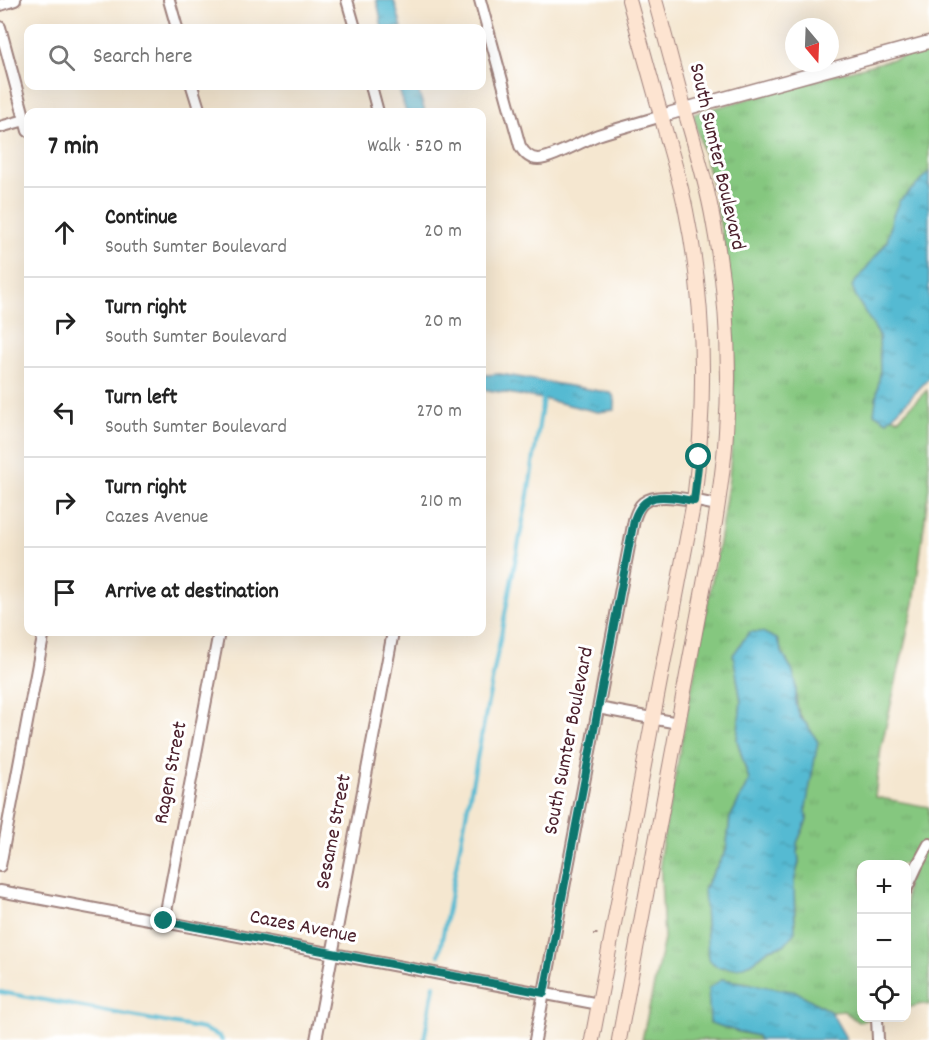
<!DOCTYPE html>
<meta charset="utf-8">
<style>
body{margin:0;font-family:Dekko,sans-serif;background:#f2f2f2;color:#222}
.controls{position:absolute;right:18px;bottom:18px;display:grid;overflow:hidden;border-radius:12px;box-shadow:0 6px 24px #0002}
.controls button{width:54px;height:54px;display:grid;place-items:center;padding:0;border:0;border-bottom:2px solid #e0e0e0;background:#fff;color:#222;font:30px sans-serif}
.compass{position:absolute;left:785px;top:18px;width:54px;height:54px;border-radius:50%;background:#fff;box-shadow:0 6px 24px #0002;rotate:161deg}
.stop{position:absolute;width:18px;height:18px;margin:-14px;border:4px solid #0f766e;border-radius:50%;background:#fff}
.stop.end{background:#0f766e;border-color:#fff;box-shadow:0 2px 6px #0008}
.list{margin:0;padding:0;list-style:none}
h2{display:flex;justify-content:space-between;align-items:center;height:78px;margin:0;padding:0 24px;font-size:26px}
h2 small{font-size:20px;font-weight:400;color:#767676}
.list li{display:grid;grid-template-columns:39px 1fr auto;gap:18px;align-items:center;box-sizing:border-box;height:90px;padding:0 24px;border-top:2px solid #e0e0e0}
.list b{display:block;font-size:22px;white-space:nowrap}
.list p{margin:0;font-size:20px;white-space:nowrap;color:#767676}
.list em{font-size:20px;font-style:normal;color:#767676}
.icon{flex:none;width:33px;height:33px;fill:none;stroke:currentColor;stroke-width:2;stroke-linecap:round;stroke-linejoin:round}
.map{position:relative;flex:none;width:929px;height:1040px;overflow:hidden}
.search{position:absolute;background:#fff;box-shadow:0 6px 24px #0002;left:24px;top:24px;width:462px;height:66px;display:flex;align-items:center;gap:15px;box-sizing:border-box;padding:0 21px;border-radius:12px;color:#767676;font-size:22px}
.panel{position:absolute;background:#fff;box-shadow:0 6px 24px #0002;left:24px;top:108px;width:462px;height:528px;border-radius:12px}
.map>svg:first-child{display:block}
.grass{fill:url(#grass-tufts);stroke:#687355;stroke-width:1.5;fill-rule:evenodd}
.water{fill:url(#water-ripples);stroke:#4f6c7e;stroke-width:1.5}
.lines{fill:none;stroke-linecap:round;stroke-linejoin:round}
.stream{stroke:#54bad2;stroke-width:4}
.minor-casing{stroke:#a0837e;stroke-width:14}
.tertiary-casing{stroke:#a0837e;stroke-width:15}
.secondary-casing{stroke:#a0837e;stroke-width:16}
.path{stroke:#a0837e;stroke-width:2;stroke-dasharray:4.5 4.5;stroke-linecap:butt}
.minor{stroke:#fff;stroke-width:10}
.tertiary{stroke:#fff;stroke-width:12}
.secondary{stroke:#fde4d1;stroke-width:14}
.route{stroke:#0f766e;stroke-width:8}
.labels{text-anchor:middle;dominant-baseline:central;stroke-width:6;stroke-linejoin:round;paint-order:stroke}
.street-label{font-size:21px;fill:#4a1f2b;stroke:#fff}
</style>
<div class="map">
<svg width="929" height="1040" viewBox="0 0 929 1040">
<defs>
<pattern id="grass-tufts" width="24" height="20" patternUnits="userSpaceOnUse" patternTransform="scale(1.5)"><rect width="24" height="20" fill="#85c77f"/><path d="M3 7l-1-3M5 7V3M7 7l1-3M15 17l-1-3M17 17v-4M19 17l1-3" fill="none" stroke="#74aa6e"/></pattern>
<pattern id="water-ripples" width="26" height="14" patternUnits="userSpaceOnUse" patternTransform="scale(1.5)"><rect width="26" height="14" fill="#54bad2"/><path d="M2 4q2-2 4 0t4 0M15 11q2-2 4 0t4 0" fill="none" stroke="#4897ab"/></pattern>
</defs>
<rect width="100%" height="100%" fill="#fff"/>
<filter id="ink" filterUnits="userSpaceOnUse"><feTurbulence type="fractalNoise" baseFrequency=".0167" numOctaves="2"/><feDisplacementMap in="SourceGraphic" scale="12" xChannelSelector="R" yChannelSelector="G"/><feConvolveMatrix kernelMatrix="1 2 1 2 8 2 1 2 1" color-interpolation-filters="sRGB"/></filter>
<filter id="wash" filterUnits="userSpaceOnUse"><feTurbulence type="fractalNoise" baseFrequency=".008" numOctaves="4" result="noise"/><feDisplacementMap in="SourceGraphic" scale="24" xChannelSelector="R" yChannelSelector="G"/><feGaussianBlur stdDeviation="1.35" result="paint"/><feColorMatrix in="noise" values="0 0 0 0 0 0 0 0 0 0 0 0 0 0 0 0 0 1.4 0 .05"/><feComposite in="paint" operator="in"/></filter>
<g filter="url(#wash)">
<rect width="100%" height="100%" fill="#f5e7d0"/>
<path class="grass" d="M 929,49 L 929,189 L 890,236 L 862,280 L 878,315 L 886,413 L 898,419 L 927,390 L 929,406 L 929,487 L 914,603 L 881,748 L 875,797 L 929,807 L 929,1005 L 922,1004 L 907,1008 L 906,864 L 862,864 L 862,1018 L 873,1018 L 858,1022 L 844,1011 L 831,1012 L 805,997 L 780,989 L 722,979 L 736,1031 L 757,1036 L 759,1040 L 642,1040 L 664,939 L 660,856 L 719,543 L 729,478 L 733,432 L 733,329 L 729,276 L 715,195 L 693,114 ZM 777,639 C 779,643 780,648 782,652 C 785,659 791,666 793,673 C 800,694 790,707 808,726 L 806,807 L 807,820 L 797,843 L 799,862 L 794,882 L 795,924 L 776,947 L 769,949 L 752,963 L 704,888 L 726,851 L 730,818 L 749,780 L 737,740 L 741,701 L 737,678 Z"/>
<path class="water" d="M 376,0 L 394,0 L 402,28 L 382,28 C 380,18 380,9 376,0 Z
M 398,86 L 417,86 L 425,112 L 406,112 Z
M 929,172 L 929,378 L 904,405 L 887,421 L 874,413 L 880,373 L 879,335 L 857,299 L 852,286 L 887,242 L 892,218 L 899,201 L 920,182 Z
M 482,372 L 485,375 L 500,374 L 611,393 C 616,398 616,404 614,410 L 598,412 L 543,399 L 482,389 Z
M 749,632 L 762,632 L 777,639 L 782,652 L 792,670 L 796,683 L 796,704 L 800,717 L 808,726 L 818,742 L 806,807 L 807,820 L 797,843 L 799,862 L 794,882 L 795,932 L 784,945 L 769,949 L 752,963 L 737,968 L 718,967 L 708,959 L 704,888 L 726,851 L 730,818 L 749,780 L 737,740 L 741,701 L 733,655 Z
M 722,979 L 797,992 L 831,1012 L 847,1040 L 759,1040 L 757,1036 L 736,1031 L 710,1023 L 708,989 Z"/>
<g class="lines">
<path class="stream" d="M 439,955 L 528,495 L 543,399
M 0,992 L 203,1029 L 219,1036 L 222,1040
M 424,1040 L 434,985"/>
</g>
</g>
<g filter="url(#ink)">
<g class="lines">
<g class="minor-casing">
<path id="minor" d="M 169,0 L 177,28
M 347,0 L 355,28
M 480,0 L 520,146 C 524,153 529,159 538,159 C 551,159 584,140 598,135 C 619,128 640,123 661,116
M 0,5 L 15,0
M 0,27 L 28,131
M 192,86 L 200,112
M 371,86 L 378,112
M 0,127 L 25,120
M 598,708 L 678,723
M 0,866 L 44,632
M 906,890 L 917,866 L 929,844
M 0,891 L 599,1004
M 164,922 L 219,632
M 877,1018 L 878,1040
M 316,1040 L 393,632
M 535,1040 L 634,520 C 636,514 638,507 643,503 C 659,490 698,502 718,505"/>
</g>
<g class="tertiary-casing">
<path id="tertiary" d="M 661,116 L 699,105 L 929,42"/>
</g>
<g class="secondary-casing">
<path id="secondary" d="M 592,1040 L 694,501 C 706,404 706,307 686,211 C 680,180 670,149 662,119 C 651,79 640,40 629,0
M 619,1040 L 712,541 C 718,505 724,469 726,432 C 731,362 726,289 713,220 C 707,185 697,152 687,118 C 676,79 666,39 655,0"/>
</g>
<path class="path" d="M 593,934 L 600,934"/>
<use href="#minor" class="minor"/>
<use href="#tertiary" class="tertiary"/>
<use href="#secondary" class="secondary"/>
</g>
</g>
<g class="lines" filter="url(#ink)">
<path class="route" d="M 164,921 L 544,993 L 634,520 C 645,488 668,497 694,501 L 699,457"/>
</g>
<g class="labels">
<g class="street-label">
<text transform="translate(716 157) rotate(77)">South Sumter Boulevard</text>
<text transform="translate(570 741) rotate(-79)">South Sumter Boulevard</text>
<text transform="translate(172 773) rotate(-79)">Ragen Street</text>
<text transform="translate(335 832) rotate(-79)">Sesame Street</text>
<text transform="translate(303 928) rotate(11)">Cazes Avenue</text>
</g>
</g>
</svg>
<div class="controls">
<button>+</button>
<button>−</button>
<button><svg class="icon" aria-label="locate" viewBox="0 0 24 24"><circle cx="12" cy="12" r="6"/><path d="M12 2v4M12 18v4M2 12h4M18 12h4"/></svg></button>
</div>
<svg class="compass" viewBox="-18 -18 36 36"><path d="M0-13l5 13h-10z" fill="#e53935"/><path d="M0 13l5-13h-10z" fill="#767676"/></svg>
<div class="stop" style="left:699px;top:457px"></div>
<div class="stop end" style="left:164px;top:921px"></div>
<div class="search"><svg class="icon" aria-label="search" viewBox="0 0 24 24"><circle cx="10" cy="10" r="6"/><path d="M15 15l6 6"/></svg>Search here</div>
<section class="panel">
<h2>7 min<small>Walk · 520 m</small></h2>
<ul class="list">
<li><svg class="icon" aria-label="ahead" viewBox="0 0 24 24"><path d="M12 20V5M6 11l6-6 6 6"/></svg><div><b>Continue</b><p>South Sumter Boulevard</p></div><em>20 m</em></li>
<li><svg class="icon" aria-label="right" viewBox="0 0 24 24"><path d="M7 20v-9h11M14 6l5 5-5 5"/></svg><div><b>Turn right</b><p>South Sumter Boulevard</p></div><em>20 m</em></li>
<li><svg class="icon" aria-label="left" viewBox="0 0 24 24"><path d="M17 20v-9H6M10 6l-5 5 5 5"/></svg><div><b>Turn left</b><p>South Sumter Boulevard</p></div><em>270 m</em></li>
<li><svg class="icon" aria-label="right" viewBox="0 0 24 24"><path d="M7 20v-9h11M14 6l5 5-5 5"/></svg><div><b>Turn right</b><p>Cazes Avenue</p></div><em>210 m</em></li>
<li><svg class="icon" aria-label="arrive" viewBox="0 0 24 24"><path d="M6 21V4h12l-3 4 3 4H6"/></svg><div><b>Arrive at destination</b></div></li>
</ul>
</section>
</div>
